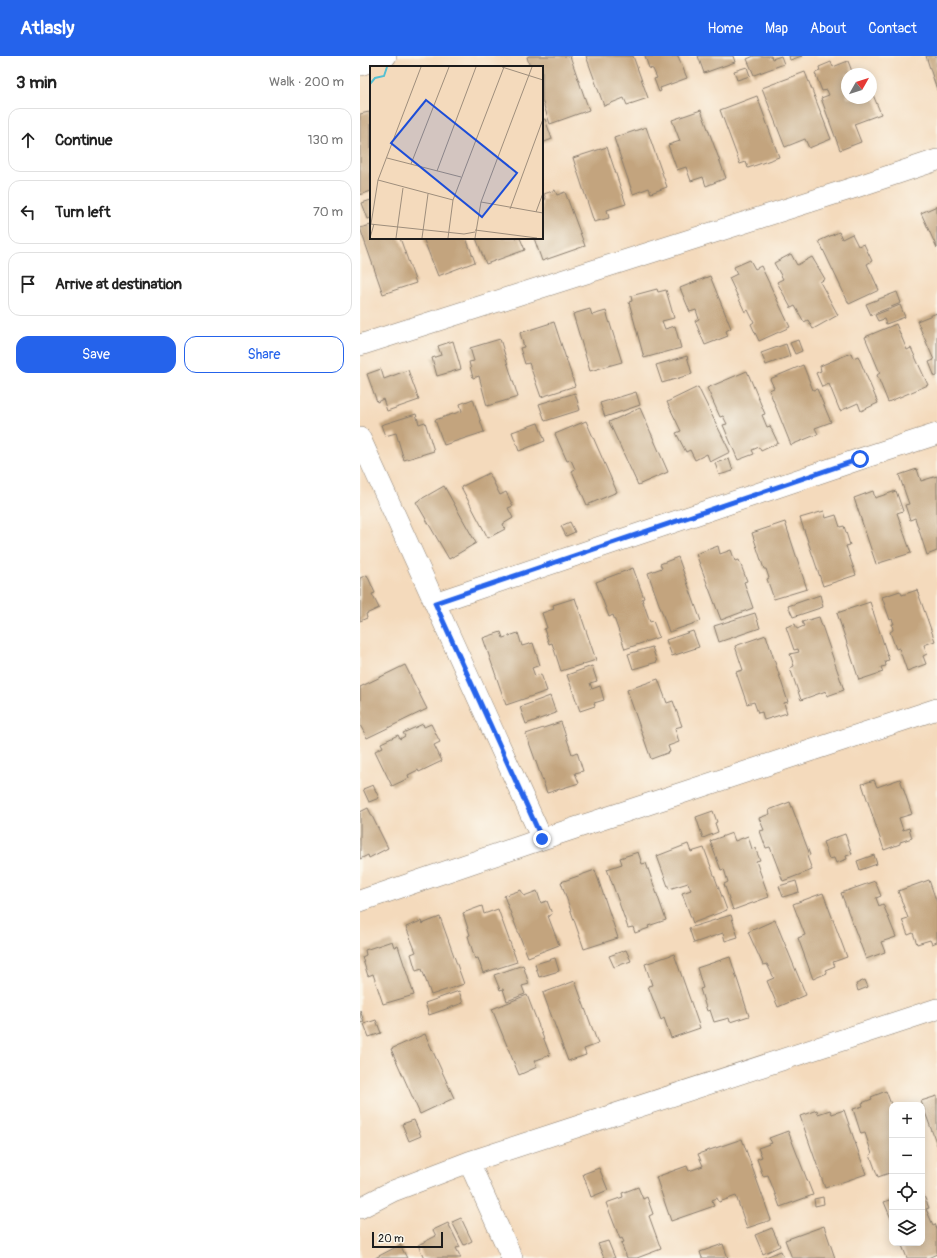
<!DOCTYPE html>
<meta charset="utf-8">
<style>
body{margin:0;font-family:Pangolin,sans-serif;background:#f6f6f6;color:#222}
.controls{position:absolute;right:12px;bottom:12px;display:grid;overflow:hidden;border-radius:8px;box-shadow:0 2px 10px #0003}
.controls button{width:36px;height:36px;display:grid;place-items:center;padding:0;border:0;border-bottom:1px solid #e0e0e0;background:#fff;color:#222;font:20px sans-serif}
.compass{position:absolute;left:481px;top:12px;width:36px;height:36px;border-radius:50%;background:#fff;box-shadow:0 2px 10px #0003;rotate:51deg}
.scale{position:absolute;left:12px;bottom:10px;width:71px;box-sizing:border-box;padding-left:4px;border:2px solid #1c1c1c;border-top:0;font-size:11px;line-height:14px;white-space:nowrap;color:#1c1c1c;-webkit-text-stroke:3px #fbf7ec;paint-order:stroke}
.stop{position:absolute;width:12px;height:12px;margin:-9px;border:3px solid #2563eb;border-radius:50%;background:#fff}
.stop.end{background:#2563eb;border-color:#fff;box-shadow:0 1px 4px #0008}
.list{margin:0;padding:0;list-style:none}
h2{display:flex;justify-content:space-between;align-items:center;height:52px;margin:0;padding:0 16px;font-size:17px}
h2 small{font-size:13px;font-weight:400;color:#767676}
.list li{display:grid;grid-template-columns:26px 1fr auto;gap:12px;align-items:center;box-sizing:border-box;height:64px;margin:0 8px 8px;padding:0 8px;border:1px solid #e0e0e0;border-radius:12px}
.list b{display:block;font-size:15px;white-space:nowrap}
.list em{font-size:13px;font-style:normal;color:#767676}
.actions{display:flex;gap:8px;padding:12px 16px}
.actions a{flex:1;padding:9px 0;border:1px solid #2563eb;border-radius:12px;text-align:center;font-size:14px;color:#2563eb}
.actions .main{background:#2563eb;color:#fff}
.icon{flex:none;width:22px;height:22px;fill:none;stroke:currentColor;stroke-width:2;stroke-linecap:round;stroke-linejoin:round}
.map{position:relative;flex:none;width:577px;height:1202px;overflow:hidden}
header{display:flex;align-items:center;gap:24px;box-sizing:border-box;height:56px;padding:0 20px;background:#2563eb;color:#fff}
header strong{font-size:19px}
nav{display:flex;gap:22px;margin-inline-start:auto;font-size:14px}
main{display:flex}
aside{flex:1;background:#fff}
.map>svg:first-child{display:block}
.building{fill:#c3a47e}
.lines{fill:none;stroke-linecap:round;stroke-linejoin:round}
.minor-casing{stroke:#887b6c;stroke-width:22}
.minor{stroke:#fff;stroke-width:21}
.route{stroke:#2563eb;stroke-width:5}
.inset-river{fill:none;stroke:#56c0d2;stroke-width:2}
.inset-road{fill:none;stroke:#9e8e7c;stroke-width:1}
.view{fill:#1d4ed8;fill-opacity:0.15;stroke:#1d4ed8;stroke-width:2}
.inset-edge{fill:none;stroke:#1c1c1c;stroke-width:2}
</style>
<header>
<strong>Atlasly</strong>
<nav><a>Home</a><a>Map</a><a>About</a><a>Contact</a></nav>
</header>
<main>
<aside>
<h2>3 min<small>Walk · 200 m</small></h2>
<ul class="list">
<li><svg class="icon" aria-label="ahead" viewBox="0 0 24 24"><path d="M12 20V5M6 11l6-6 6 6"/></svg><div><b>Continue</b></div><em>130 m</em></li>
<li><svg class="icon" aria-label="left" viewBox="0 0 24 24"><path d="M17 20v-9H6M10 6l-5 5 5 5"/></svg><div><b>Turn left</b></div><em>70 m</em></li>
<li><svg class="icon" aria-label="arrive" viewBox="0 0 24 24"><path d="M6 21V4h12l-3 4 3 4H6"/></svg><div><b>Arrive at destination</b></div></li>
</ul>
<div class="actions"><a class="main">Save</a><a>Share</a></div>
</aside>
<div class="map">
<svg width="577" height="1202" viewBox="0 0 577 1202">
<rect width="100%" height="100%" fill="#fbf7ec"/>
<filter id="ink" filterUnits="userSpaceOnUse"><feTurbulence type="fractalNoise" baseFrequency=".025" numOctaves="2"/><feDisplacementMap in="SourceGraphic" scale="8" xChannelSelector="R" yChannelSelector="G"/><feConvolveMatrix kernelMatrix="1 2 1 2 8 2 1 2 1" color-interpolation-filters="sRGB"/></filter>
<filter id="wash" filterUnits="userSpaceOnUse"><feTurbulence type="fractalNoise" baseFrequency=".012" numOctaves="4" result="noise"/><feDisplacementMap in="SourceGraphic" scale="16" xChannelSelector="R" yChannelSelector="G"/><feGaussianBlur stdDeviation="0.9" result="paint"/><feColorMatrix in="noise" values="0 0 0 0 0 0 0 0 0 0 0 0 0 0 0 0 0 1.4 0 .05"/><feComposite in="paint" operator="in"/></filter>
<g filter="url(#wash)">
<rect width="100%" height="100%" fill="#f4dabc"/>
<g id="blocks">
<path class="building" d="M 169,0 L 210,0 L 229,54 L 190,68 L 182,44 L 182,11 L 170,11 L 167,1 Z
M 226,0 L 273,0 L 288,42 L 267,49 L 264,42 L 244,50 Z
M 285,0 L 318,0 L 327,22 L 300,32 L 301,35 L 299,36 L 294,23 L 297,22 L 293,13 L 289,12 Z
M 338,0 L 373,0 L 375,6 L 344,17 Z
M 394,0 L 411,0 L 412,3 L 421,0 L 424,8 L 394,19 L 387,3 Z
M 429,0 L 442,0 L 430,4 Z
M 566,0 L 577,0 L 577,34 Z
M 488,5 L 493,18 L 487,18 L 487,42 L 511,42 L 511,34 L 521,58 L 494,68 L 501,86 L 480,94 L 461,42 L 469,39 L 467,34 L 462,35 L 455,17 L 460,15 L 459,11 L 471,6 L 473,11 Z
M 387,11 L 390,20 L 377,24 L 374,15 Z
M 445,16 L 471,83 L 449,92 L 445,83 L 425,91 L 402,32 Z
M 397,40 L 419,101 L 388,112 L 386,106 L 380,108 L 360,54 Z
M 341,54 L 366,122 L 346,130 L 343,121 L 331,125 L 326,111 L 317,114 L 308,89 L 320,85 L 312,64 Z
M 9,56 L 11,62 L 11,135 L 0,139 L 0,58 Z
M 185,63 L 192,83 L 182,87 L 182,64 Z
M 286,71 L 307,131 L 291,137 L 289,132 L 273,138 L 254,82 Z
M 247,91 L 266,148 L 247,154 L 249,162 L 234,166 L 213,102 Z
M 195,134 L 197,139 L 205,136 L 225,190 L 182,205 L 174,182 L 182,182 L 182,144 L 186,143 L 184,138 Z
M 11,144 L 11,162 L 8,163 L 2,147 Z
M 577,150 L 577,192 L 561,157 Z
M 11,169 L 11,182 L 40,182 L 56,227 L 23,238 L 0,172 Z
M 479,176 L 482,183 L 492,178 L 498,190 L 504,188 L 512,205 L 507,208 L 519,234 L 489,248 L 459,185 Z
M 63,182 L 106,182 L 115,206 L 78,220 Z
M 116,182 L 160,182 L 165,194 L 126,208 Z
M 431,198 L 437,209 L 452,201 L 465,223 L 460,226 L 478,259 L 453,273 L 448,264 L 444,266 L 435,250 L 431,252 L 417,226 L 423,223 L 414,207 Z
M 390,204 L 395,213 L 401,210 L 430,271 L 399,285 L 391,268 L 394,266 L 388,254 L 385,256 L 369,222 L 377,218 L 374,211 Z
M 350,220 L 371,272 L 366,275 L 368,280 L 345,289 L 335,265 L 339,263 L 336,254 L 330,256 L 320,232 Z
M 297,233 L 298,236 L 306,234 L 314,262 L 302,265 L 305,273 L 315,270 L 321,292 L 284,302 L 269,246 L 272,245 L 271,240 Z
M 537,236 L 541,247 L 511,259 L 506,248 Z
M 540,249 L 545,261 L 526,268 L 524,263 L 518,265 L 515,259 Z
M 230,253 L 232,259 L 246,255 L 262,306 L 230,315 L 213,258 Z
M 577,257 L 577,320 L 575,321 L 569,306 L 574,304 L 557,265 Z
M 194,266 L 215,330 L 181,341 L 169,307 L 165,308 L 160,292 L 164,291 L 160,277 Z
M 536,268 L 547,294 L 551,292 L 568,329 L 528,346 L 517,319 L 520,317 L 505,281 Z
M 140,283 L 158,341 L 127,350 L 119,320 L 113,322 L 109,306 L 114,305 L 110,292 Z
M 438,284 L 442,295 L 435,298 L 430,287 Z
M 93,285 L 101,313 L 77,320 L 72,302 L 81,299 L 78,290 Z
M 426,288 L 430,300 L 406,309 L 401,297 Z
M 491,297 L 493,302 L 498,300 L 518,347 L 501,355 L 498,347 L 480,355 L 469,328 L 462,331 L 456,317 L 461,315 L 460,310 Z
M 327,300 L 332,318 L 302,327 L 296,309 Z
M 443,309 L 453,334 L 457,333 L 471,366 L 455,372 L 458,378 L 431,389 L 409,334 L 414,332 L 410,323 Z
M 21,313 L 24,323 L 48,314 L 59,344 L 27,355 L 23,343 L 17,346 L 7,318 Z
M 387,315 L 405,358 L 402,359 L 407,371 L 410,370 L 418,387 L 401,395 L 399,391 L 392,394 L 394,398 L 378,404 L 363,369 L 367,368 L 363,360 L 360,361 L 347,332 Z
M 338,331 L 370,396 L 350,406 L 347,398 L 335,404 L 330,394 L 326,396 L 316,377 L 321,375 L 307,346 Z
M 276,336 L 280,349 L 245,361 L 240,347 Z
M 215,337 L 220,354 L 185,365 L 179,348 Z
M 113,343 L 124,376 L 84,389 L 75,364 L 102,355 L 100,348 Z
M 280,352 L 308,416 L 278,429 L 249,366 Z
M 56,358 L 59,368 L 65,366 L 74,395 L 44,404 L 36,377 L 25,380 L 21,369 Z
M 226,365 L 257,436 L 227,449 L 212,415 L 215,413 L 211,404 L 207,405 L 195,378 Z
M 178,367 L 185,385 L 159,395 L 152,376 Z
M 369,403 L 373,415 L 359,419 L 355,407 Z
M 557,413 L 561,425 L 577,420 L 577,495 L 567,499 L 555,462 L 550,464 L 545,449 L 549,448 L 539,419 Z
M 129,417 L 140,439 L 146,436 L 153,450 L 148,452 L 153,462 L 143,468 L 145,473 L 128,482 L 101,431 Z
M 84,430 L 116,487 L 89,503 L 56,446 Z
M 513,435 L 515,442 L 536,435 L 543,455 L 537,457 L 551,497 L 516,508 L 494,442 Z
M 464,455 L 466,462 L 476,459 L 480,471 L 484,470 L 490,489 L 486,490 L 496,519 L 463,530 L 440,462 Z
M 210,466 L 215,476 L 206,480 L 201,470 Z
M 425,466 L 447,533 L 414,543 L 407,523 L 409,522 L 406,513 L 404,513 L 392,477 Z
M 358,490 L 360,498 L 371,494 L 375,505 L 379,504 L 387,525 L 384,526 L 393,552 L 361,564 L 336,498 Z
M 318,501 L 341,565 L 309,576 L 288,517 L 302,512 L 300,508 Z
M 273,512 L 284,542 L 282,543 L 290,566 L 293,565 L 299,581 L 265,593 L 253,559 L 249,561 L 236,526 Z
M 7,519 L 15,537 L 12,538 L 19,552 L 6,558 L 7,562 L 0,565 L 0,522 Z
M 557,534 L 575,585 L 564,589 L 567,598 L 563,600 L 566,608 L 547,615 L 539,592 L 536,593 L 530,576 L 533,574 L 532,568 L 534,568 L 532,563 L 530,564 L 522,541 L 540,535 L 542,539 Z
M 460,539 L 463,551 L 433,561 L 428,550 Z
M 215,542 L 236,604 L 201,615 L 192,587 L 189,588 L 184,573 L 187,572 L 182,557 L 194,553 L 193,549 Z
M 510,546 L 529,604 L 525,605 L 526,610 L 521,611 L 523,616 L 499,624 L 477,557 Z
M 395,557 L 400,572 L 359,586 L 354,570 Z
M 459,561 L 484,634 L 467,640 L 466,635 L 441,644 L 430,612 L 434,610 L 430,598 L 439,596 L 438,593 L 434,594 L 426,571 L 435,568 L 437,573 L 444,570 L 442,566 Z
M 333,575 L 339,591 L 312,600 L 306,584 Z
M 141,576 L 143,582 L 158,577 L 162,590 L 173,587 L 180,609 L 172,612 L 175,620 L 181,618 L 187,635 L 146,649 L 123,582 Z
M 406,579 L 428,646 L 424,647 L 427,657 L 404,664 L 402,656 L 398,657 L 394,646 L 387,648 L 376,616 L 383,614 L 375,590 Z
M 292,591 L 297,606 L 273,613 L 268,598 Z
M 45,609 L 67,653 L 7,682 L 0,669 L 0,631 Z
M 232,610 L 237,625 L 230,627 L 232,633 L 240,630 L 244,644 L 234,647 L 235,650 L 220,655 L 207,619 Z
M 298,623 L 307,647 L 313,645 L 322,670 L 315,672 L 319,686 L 308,690 L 310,696 L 291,703 L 267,634 Z
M 190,640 L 196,657 L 166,668 L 160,651 Z
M 201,666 L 212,698 L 217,696 L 223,715 L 215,717 L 219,727 L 187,737 L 166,678 Z
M 63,668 L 64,671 L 71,668 L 80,686 L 74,689 L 82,705 L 59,716 L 58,714 L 48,719 L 49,722 L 32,730 L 15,695 L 23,691 L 21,687 L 38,679 L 40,683 L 45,680 L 43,677 Z
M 540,723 L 552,758 L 539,762 L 543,774 L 549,772 L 552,782 L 540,786 L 540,788 L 524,794 L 502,728 L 514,724 L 517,731 Z
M 13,729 L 19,742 L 9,746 L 3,733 Z
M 430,746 L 450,799 L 447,800 L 452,814 L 423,825 L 410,791 L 406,792 L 400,775 L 404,774 L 399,762 L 410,758 L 409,754 Z
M 8,752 L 28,792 L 9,802 L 8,799 L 0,803 L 0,756 Z
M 353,755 L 357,766 L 355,767 L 358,776 L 343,782 L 336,761 Z
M 372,777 L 375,785 L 388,780 L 392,793 L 395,792 L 400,804 L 396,805 L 409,841 L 373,854 L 364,828 L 368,826 L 364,813 L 361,814 L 350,785 Z
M 485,778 L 492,798 L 486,800 L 487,803 L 476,807 L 474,802 L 469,803 L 463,786 Z
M 328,788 L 331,796 L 344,792 L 367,854 L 333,867 L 322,837 L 331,834 L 328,827 L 309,833 L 297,800 Z
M 278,796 L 282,808 L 286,807 L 306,864 L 288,870 L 289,872 L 275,877 L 273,871 L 268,872 L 247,813 L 262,808 L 260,802 Z
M 514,799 L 517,808 L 500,814 L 497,805 Z
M 235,814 L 258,882 L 224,893 L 201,826 Z
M 569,824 L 577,847 L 577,886 L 572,888 L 570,884 L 557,888 L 553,877 L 548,879 L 542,864 L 548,862 L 538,835 Z
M 436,825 L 439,836 L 423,841 L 419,830 Z
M 515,825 L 521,840 L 516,842 L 519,850 L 523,848 L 536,881 L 521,886 L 525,896 L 506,903 L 481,837 Z
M 161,834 L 164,840 L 177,835 L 181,847 L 187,845 L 192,858 L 188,860 L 199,889 L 168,901 L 144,840 Z
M 463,837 L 487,901 L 473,906 L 475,910 L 465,914 L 467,917 L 453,923 L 438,882 L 445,879 L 433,848 Z
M 122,850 L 124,858 L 138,853 L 157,906 L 123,917 L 118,902 L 115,903 L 108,880 L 110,879 L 103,857 Z
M 371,859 L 378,881 L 365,885 L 363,877 L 334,887 L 329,872 Z
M 80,861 L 104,928 L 71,939 L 62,913 L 56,915 L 51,898 L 56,896 L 46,871 L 61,865 L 62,868 Z
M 415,864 L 446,939 L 418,951 L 407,925 L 414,922 L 407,908 L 403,909 L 388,876 Z
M 32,885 L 34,891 L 38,890 L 54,939 L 23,948 L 13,918 L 8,920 L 2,901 L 6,899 L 5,894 Z
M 266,894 L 271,905 L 254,911 L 249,900 Z
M 314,898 L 340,972 L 311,982 L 304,962 L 301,964 L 288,930 L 292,929 L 285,908 Z
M 370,901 L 389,960 L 370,966 L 369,962 L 354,966 L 350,954 L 347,955 L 340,933 L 343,932 L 337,912 Z
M 195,902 L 199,915 L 179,921 L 175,908 Z
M 163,909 L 169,928 L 162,930 L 165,938 L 147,945 L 143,933 L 140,934 L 134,919 Z
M 505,924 L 508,931 L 498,935 L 496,928 Z
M 215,925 L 238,988 L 224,993 L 226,999 L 208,1005 L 183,937 Z
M 99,935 L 103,947 L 69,959 L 65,947 Z
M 167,939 L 190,999 L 174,1005 L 177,1011 L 159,1019 L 132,953 Z
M 0,954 L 4,966 L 0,967 Z
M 16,964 L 21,977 L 9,981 L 4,968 Z
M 65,978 L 94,1042 L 60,1058 L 31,993 Z
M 526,1035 L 532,1051 L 532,1116 L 518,1121 L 510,1099 L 512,1098 L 505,1077 L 501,1078 L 493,1053 L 503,1050 L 502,1047 L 512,1043 L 511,1041 Z
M 577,1040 L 577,1089 L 561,1045 Z
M 457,1054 L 458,1058 L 470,1054 L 472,1058 L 484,1054 L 506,1118 L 465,1132 L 440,1060 Z
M 54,1064 L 61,1080 L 49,1085 L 42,1068 Z
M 428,1075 L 453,1139 L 420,1151 L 408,1119 L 403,1120 L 397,1103 L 402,1101 L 398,1092 L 412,1087 L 409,1082 Z
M 382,1083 L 411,1164 L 387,1172 L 376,1140 L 359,1146 L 357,1142 L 352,1144 L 354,1150 L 311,1165 L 296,1121 L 327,1110 L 329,1115 L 343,1110 L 338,1098 Z
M 239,1112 L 248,1134 L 231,1141 L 223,1118 Z
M 278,1131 L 283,1143 L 287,1141 L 293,1158 L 289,1160 L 301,1193 L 277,1202 L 267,1202 L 261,1187 L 264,1186 L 262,1182 L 260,1183 L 246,1147 L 263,1141 L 262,1137 Z
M 562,1135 L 569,1152 L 566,1153 L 573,1169 L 575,1168 L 577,1173 L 577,1198 L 568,1202 L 547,1202 L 541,1187 L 562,1187 Z
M 463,1141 L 464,1148 L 455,1150 L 454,1143 Z
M 532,1143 L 532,1165 L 524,1146 Z
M 101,1162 L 112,1185 L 104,1189 L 92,1166 Z
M 88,1167 L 100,1191 L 96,1192 L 101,1202 L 64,1202 L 58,1189 L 76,1180 L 73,1174 Z
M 464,1170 L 475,1202 L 432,1202 L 425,1184 Z
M 412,1172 L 420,1190 L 403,1198 L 395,1179 Z
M 248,1185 L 255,1202 L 244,1202 L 238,1188 Z
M 363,1188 L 368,1202 L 342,1202 L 340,1196 Z
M 40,1189 L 47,1202 L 15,1202 Z
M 421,1195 L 424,1202 L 403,1202 Z"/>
</g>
</g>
<g filter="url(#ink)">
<use href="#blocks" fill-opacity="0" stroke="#887b6c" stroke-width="1"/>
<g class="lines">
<g class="minor-casing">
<path id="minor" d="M 0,9 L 26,0
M 0,289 L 496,131 L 577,104
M 0,382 L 182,783
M 75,547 L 500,403 L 577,378
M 0,845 L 182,783 L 577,653
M 109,1106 L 152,1202
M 0,1152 L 33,1135 L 109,1106 L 577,953"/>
</g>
<use href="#minor" class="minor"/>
</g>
</g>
<g class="lines" filter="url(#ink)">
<path class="route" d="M 182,783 L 75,547 L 500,403"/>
</g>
<g transform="translate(10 10)">
<rect width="173" height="173" fill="#f4dabc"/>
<path class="inset-river" d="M 0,18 L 5,12 L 14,10 L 17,1"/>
<path class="inset-road" d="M 132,1 L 173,14M 17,92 L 91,111M 41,98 L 79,1M 67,105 L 106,1M 8,114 L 83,134M 111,136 L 173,147M 140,143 L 173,53M 166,146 L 173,127M 0,158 L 94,168 L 105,166M 1,158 L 8,114 L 51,1M 105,164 L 167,172M 0,172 L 4,158M 26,172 L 33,122M 52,172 L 58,128M 78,172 L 83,134 L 134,1M 105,172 L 111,136 L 162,1"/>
<path class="view" d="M 56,34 L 147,107 L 112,151 L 21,77 Z"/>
<rect width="173" height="173" class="inset-edge"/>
</g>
</svg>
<div class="controls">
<button>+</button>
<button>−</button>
<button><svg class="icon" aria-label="locate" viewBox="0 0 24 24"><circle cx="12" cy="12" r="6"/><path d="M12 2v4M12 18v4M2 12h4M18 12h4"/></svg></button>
<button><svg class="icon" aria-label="layers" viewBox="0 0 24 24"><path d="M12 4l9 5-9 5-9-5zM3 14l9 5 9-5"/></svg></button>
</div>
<svg class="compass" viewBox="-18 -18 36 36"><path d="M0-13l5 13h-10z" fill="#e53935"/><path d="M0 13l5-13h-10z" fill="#767676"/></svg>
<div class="scale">20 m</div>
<div class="stop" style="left:500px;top:403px"></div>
<div class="stop end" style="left:182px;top:783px"></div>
</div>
</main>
